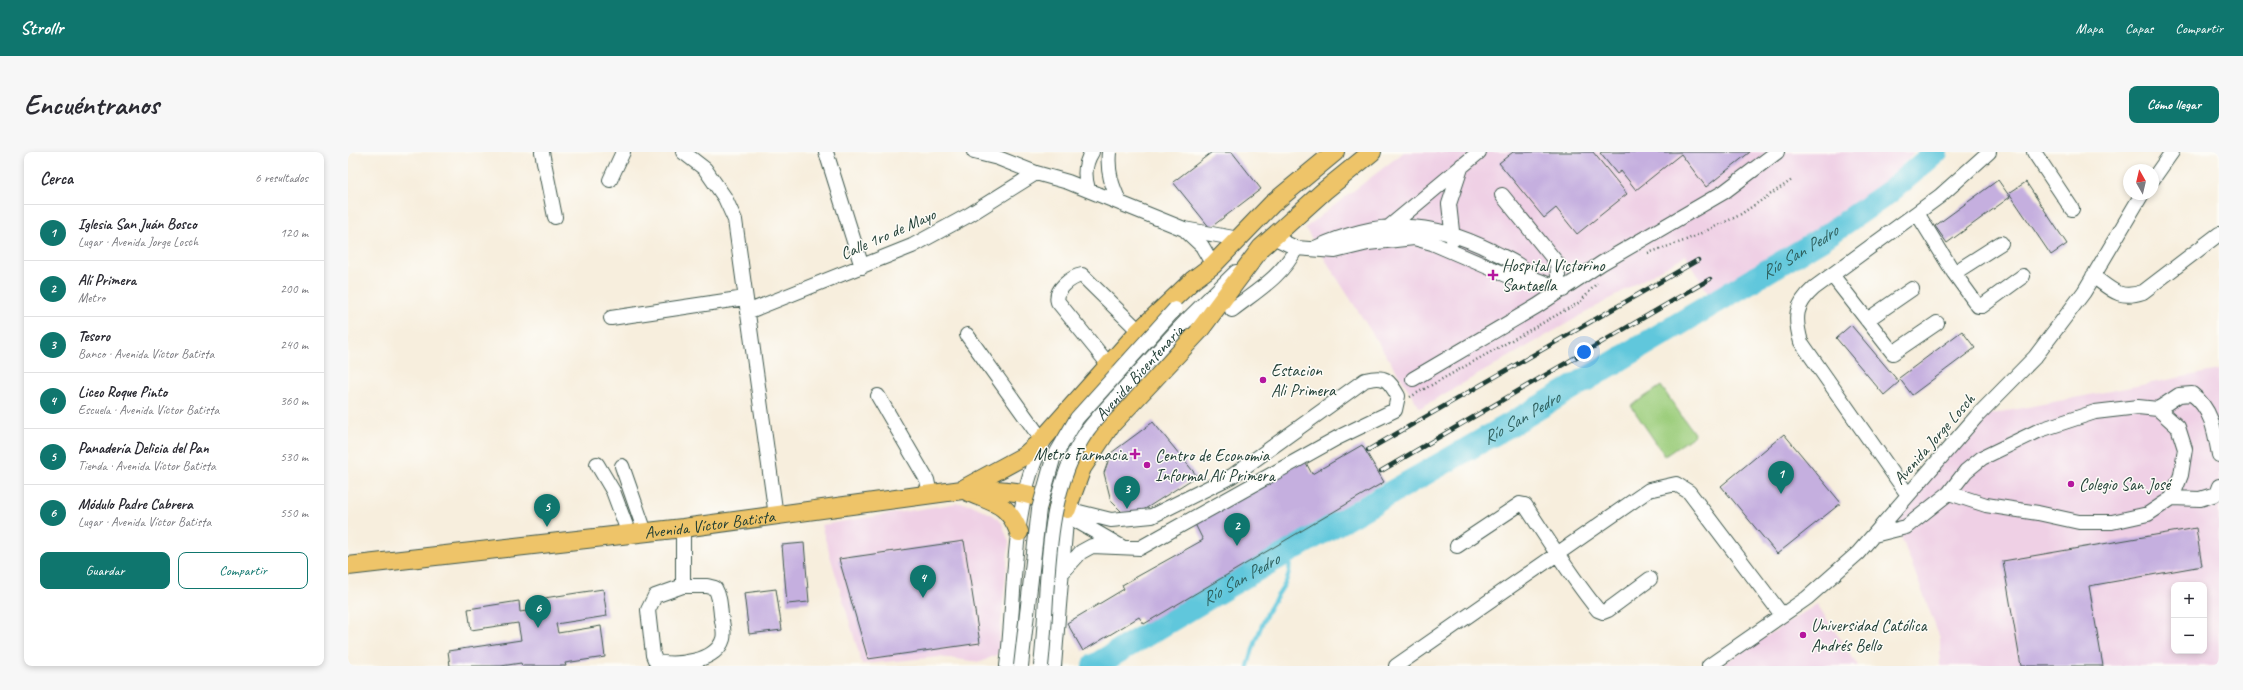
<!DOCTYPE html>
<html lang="es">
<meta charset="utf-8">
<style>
body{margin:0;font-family:Caveat,sans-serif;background:#f7f7f7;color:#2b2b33}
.controls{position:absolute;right:12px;bottom:12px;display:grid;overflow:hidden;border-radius:8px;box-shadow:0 2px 6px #0003}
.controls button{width:36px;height:36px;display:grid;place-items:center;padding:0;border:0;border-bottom:1px solid #e1e1e2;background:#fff;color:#2b2b33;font:20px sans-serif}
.compass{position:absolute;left:1775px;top:12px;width:36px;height:36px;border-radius:50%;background:#fff;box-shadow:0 2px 6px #0003;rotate:352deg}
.you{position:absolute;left:1236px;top:200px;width:14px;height:14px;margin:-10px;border:3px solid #fff;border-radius:50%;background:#1a73e8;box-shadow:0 0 0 6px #1a73e833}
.badge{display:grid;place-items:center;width:26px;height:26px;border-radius:50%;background:#0f766e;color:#fff;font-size:13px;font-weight:700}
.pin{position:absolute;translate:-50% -33px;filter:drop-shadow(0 1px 2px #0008)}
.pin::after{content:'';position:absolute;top:21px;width:14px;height:12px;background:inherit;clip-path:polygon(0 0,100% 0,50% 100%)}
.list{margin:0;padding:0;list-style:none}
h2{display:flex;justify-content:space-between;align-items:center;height:52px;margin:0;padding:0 16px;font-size:17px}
h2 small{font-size:13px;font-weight:400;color:#7c7c81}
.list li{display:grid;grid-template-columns:26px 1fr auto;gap:12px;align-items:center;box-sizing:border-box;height:56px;padding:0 16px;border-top:1px solid #e1e1e2}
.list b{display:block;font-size:15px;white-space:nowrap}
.list p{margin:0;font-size:13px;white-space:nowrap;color:#7c7c81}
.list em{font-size:13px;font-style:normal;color:#7c7c81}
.actions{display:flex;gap:8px;padding:12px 16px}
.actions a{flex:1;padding:9px 0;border:1px solid #0f766e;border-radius:8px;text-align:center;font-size:14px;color:#0f766e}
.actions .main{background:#0f766e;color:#fff}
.map{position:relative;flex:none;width:1871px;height:514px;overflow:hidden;border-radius:8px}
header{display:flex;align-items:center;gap:24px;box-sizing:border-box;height:56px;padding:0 20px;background:#0f766e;color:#fff}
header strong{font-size:19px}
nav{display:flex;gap:22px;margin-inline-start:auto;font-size:14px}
.intro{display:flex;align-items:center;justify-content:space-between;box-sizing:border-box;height:96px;padding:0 24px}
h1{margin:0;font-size:28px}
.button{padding:10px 18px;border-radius:8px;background:#0f766e;color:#fff;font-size:14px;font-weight:700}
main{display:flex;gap:24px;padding:0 24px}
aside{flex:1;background:#fff;border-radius:8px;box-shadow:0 2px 6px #0003}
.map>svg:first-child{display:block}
.built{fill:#efd0e5;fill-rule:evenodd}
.green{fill:#9ccd7c;stroke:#5e8558}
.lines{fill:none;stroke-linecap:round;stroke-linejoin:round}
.stream{stroke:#60c7dc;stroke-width:4}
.river{stroke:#60c7dc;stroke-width:24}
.building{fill:#c5afdf}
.minor-casing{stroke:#3f584d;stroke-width:16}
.major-casing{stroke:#3f584d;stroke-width:20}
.path{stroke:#3f584d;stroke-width:2.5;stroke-dasharray:1 3;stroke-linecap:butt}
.minor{stroke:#fff;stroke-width:14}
.major{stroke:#eec469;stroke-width:18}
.rail-casing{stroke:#1f3d34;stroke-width:4.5}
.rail{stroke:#fdfcf7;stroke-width:3;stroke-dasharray:9;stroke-linecap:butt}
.minor-bridge-casing{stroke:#3f584d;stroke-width:16;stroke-linecap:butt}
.minor-bridge{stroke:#fff;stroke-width:14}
.poi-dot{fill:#b5179e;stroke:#fdfcf7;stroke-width:1.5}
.labels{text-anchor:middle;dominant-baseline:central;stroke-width:3;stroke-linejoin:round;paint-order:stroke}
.street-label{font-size:17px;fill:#1f3d34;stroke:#fdfcf7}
.poi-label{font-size:17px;fill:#1f3d34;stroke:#fdfcf7;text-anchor:start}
.water-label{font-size:18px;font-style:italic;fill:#2f605e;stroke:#fdfcf7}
</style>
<header>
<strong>Strollr</strong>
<nav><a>Mapa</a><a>Capas</a><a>Compartir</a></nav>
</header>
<div class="intro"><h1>Encuéntranos</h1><a class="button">Cómo llegar</a></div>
<main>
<aside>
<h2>Cerca<small>6 resultados</small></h2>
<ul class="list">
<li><span class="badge">1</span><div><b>Iglesia San Juán Bosco</b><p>Lugar · Avenida Jorge Losch</p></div><em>120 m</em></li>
<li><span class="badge">2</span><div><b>Alí Primera</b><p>Metro</p></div><em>200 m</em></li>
<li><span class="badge">3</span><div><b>Tesoro</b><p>Banco · Avenida Víctor Batista</p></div><em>240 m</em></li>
<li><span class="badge">4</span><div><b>Liceo Roque Pinto</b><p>Escuela · Avenida Víctor Batista</p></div><em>360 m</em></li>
<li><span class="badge">5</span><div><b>Panadería Delicia del Pan</b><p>Tienda · Avenida Víctor Batista</p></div><em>530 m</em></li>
<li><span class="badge">6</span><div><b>Módulo Padre Cabrera</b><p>Lugar · Avenida Víctor Batista</p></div><em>550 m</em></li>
</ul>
<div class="actions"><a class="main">Guardar</a><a>Compartir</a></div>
</aside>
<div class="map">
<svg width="1871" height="514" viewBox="0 0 1871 514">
<rect width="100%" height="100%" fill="#fdfcf7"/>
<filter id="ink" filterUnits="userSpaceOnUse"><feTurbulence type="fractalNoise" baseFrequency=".025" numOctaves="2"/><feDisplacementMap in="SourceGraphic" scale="8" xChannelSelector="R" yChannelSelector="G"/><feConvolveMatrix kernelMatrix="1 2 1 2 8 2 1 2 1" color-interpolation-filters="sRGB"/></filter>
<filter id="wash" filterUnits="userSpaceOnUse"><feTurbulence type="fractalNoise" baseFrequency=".012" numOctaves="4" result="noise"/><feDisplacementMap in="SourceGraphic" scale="16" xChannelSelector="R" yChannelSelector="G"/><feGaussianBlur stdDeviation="0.9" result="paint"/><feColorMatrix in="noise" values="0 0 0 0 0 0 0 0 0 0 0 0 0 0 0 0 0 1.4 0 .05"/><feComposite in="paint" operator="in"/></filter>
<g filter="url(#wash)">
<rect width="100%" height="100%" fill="#f7eedd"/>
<path class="built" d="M 1056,0 L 1566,0 L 1539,29 L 1502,59 L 1361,143 L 1338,103 L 1072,256 L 957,76 Z
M 1871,218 L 1871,514 L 1592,514 L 1592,486 L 1546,366 L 1628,265 ZM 1826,433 L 1856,433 L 1856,499 L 1826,499 Z
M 610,351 L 622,352 L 645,363 L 654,371 L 661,390 L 650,502 L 633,510 L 591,505 L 514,512 L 473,373 Z
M 1469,452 L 1510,514 L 1372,514 Z"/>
<path class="green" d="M 1313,234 L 1347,283 L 1317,304 L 1283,254 Z"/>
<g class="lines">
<path class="stream" d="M 900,514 C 905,495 912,476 920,459 C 933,434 945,431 941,400"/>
<path class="river" id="s1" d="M 746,514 L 880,434 L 1165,271 L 1475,86 L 1540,41 L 1588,0"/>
</g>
<g id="blocks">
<path class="building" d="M 864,0 L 884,0 L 913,37 L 862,76 L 825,30 Z
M 1165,0 L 1245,0 L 1279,42 L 1229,82 L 1208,56 L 1196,66 L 1151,11 Z
M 1254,0 L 1402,0 L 1358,35 L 1333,2 L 1288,38 L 1273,19 L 1269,22 L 1252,1 Z
M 1650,28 L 1662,45 L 1599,91 L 1587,74 Z
M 1678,30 L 1719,92 L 1703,103 L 1661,41 Z
M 1503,173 L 1551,230 L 1536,243 L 1488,186 Z
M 1614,179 L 1627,196 L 1564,243 L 1551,226 Z
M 805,270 L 849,324 L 789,362 L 774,360 L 763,349 L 756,321 L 763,301 Z
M 1436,282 L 1493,351 L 1429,402 L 1373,334 Z
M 1014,293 L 1036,330 L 796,472 L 791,465 L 735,499 L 719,471 L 776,437 L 774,433 L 855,388 L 846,370 L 956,307 L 964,322 Z
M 1848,376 L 1854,414 L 1741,434 L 1755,514 L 1673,514 L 1655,409 Z
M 616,389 L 632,491 L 520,507 L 491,407 Z
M 456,391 L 461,450 L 439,452 L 434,393 Z
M 255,437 L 259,464 L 208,472 L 210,481 L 253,474 L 257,505 L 217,511 L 218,514 L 174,514 L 173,511 L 153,514 L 102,514 L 100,499 L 173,488 L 170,471 L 123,478 L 120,457 L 171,449 L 172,460 L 198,456 L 196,446 Z
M 428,437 L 434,478 L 401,482 L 396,441 Z"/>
</g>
</g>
<g filter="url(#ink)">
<use href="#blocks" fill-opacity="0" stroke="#3f584d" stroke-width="1"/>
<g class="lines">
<g class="minor-casing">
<path id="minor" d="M 194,0 L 207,65
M 335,0 L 357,17 L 377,46 L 387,68 L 428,364
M 478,0 L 514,115
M 626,0 L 650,6 L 688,21 L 720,30 L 836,77 L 891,87
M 761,0 C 759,20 764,34 772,51
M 1686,0 L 1724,57
M 1805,27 L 1824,0
M 262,28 L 275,0
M 740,37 C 736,24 736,12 744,0
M 1154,43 L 1209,111 L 1211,137
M 1569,61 L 1606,121 L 1630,154 L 1634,154 L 1675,124
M 1041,75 L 1131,0
M 837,78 L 854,94 L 865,113
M 925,85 L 948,96 L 987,99 L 1020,91 L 1066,86 L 1084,91 L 1170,128 L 1184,126 L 1215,138
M 1105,88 L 1101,52 L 1114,13
M 967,96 C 1032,67 1080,67 1144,99 C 1159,107 1174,112 1184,126
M 1606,121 L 1653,91
M 1484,123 L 1545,201 L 1589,171
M 1745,124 C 1764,138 1771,148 1795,140 L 1871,82
M 884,158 C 907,140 935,124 948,96
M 399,160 L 564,94 L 621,63 L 688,21
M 263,166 L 397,146
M 1519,168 L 1564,137
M 838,169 L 888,120
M 619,183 L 694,288
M 761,213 L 710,150 C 706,138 723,125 734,123 L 791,179
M 1065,227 L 1189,154 L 1254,111 L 1376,40 L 1429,0
M 530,244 L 579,328 L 582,342
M 1810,257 L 1831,243 L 1844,242 C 1864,257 1867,280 1871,303
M 249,312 L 265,339 L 281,382
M 274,314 L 297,380
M 1560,343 L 1453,190 C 1446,165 1447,153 1466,136 L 1592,44 L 1641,0
M 1824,346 L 1852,347 L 1868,342 L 1871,334
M 720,357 L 727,368 L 774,395
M 335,376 L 335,434 L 307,444 L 300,458 L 305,503 L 308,510 C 329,514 368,510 375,487 C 377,480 374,470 373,463 C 372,453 372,445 367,436 L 359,434 L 335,434
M 1526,383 L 1558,375 L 1601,341 L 1618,319 L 1634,306 L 1692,278 L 1747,260 L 1790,255 L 1810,257 L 1830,275 L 1837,297 L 1833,323 L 1824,346 L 1800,362 L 1764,370 L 1731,370 L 1690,361 L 1638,353 L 1601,341
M 1109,394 L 1172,352 L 1177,353 C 1201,389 1223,425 1250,458 L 1255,460 L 1260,458 L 1302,427
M 714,421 L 733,400 L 744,394 L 792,396 L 989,286 L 1047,258 L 1050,244 C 1040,227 1037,223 1017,228 L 884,324 L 804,364 L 763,368 L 719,357
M 659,514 C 668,444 662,351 696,289
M 706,514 L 719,357
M 1048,514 L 1301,338 L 1328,332 L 1341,340 L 1434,463
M 1361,514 L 1459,446 L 1510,401 L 1628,265 L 1687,205 L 1736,140 L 1794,42"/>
</g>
<g class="major-casing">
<g id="major">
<path d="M 617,336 L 676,304 L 694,288 L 791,179 L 845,128 L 865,113 L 924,52 L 987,0"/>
<path d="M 620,340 C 646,351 660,351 671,380"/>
<path id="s2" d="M 0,414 L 335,376 L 614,338 C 656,337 680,338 719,357 L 734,316 L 762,274 L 851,179 L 913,96 L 976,39 L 1024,0"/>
</g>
</g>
<path class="path" d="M 1300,101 L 1336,89 L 1390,64 L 1444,28
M 1062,245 L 1232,150 L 1249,131"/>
<use href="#minor" class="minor"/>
<use href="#major" class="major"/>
<g class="rail-casing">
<path id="rail" d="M 1020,298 L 1350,108
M 1033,319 L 1362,127"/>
</g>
<use href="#rail" class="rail"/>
<g class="minor-bridge-casing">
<g id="minor-bridge">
<path d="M 673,514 L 691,357 L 705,307 L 729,266 L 827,157"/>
<path id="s3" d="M 693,514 C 702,436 693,347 739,279 C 749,265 762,253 773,240 C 795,216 816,192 838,169"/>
</g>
</g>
<use href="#minor-bridge" class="minor-bridge"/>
</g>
</g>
<g class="poi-dot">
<path d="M1143 117h4v4h4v4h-4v4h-4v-4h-4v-4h4z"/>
<circle cx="915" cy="228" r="4"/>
<path d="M785 296h4v4h4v4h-4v4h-4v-4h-4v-4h4z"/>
<circle cx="799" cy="313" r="4"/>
<circle cx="1723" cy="332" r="4"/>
<circle cx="1455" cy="483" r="4"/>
</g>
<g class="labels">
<g class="street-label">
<text transform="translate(540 82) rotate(-24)">Calle 1ro de Mayo</text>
<text stroke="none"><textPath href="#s3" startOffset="321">Avenida Bicentenaria</textPath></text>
<text transform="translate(1586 287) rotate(-49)">Avenida Jorge Losch</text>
<text stroke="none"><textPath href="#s2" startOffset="364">Avenida Víctor Batista</textPath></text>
</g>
<g class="poi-label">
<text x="1154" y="113">Hospital Victorino<tspan x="1154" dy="20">Santaella</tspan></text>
<text x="923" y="218">Estacion<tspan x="923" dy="20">Ali Primera</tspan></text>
<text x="779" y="302" text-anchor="end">Metro Farmacia</text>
<text x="807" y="303">Centro de Economia<tspan x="807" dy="20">Informal Ali Primera</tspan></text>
<text x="1731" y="332">Colegio San José</text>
<text x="1463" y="473">Universidad Católica<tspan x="1463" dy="20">Andrés Bello</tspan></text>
</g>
<g class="water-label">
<text stroke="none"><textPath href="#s1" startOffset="818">Río San Pedro</textPath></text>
<text stroke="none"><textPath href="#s1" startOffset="494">Río San Pedro</textPath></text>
<text stroke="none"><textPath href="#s1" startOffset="170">Río San Pedro</textPath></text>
</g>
</g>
</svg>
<div class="controls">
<button>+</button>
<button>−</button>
</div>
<svg class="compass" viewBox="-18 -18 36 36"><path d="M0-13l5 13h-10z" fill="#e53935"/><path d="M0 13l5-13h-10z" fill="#7c7c81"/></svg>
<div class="you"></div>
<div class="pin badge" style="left:1433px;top:342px">1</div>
<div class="pin badge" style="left:889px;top:394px">2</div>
<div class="pin badge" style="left:779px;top:357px">3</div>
<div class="pin badge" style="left:575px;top:446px">4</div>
<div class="pin badge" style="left:199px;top:375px">5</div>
<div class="pin badge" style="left:190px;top:476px">6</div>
</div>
</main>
